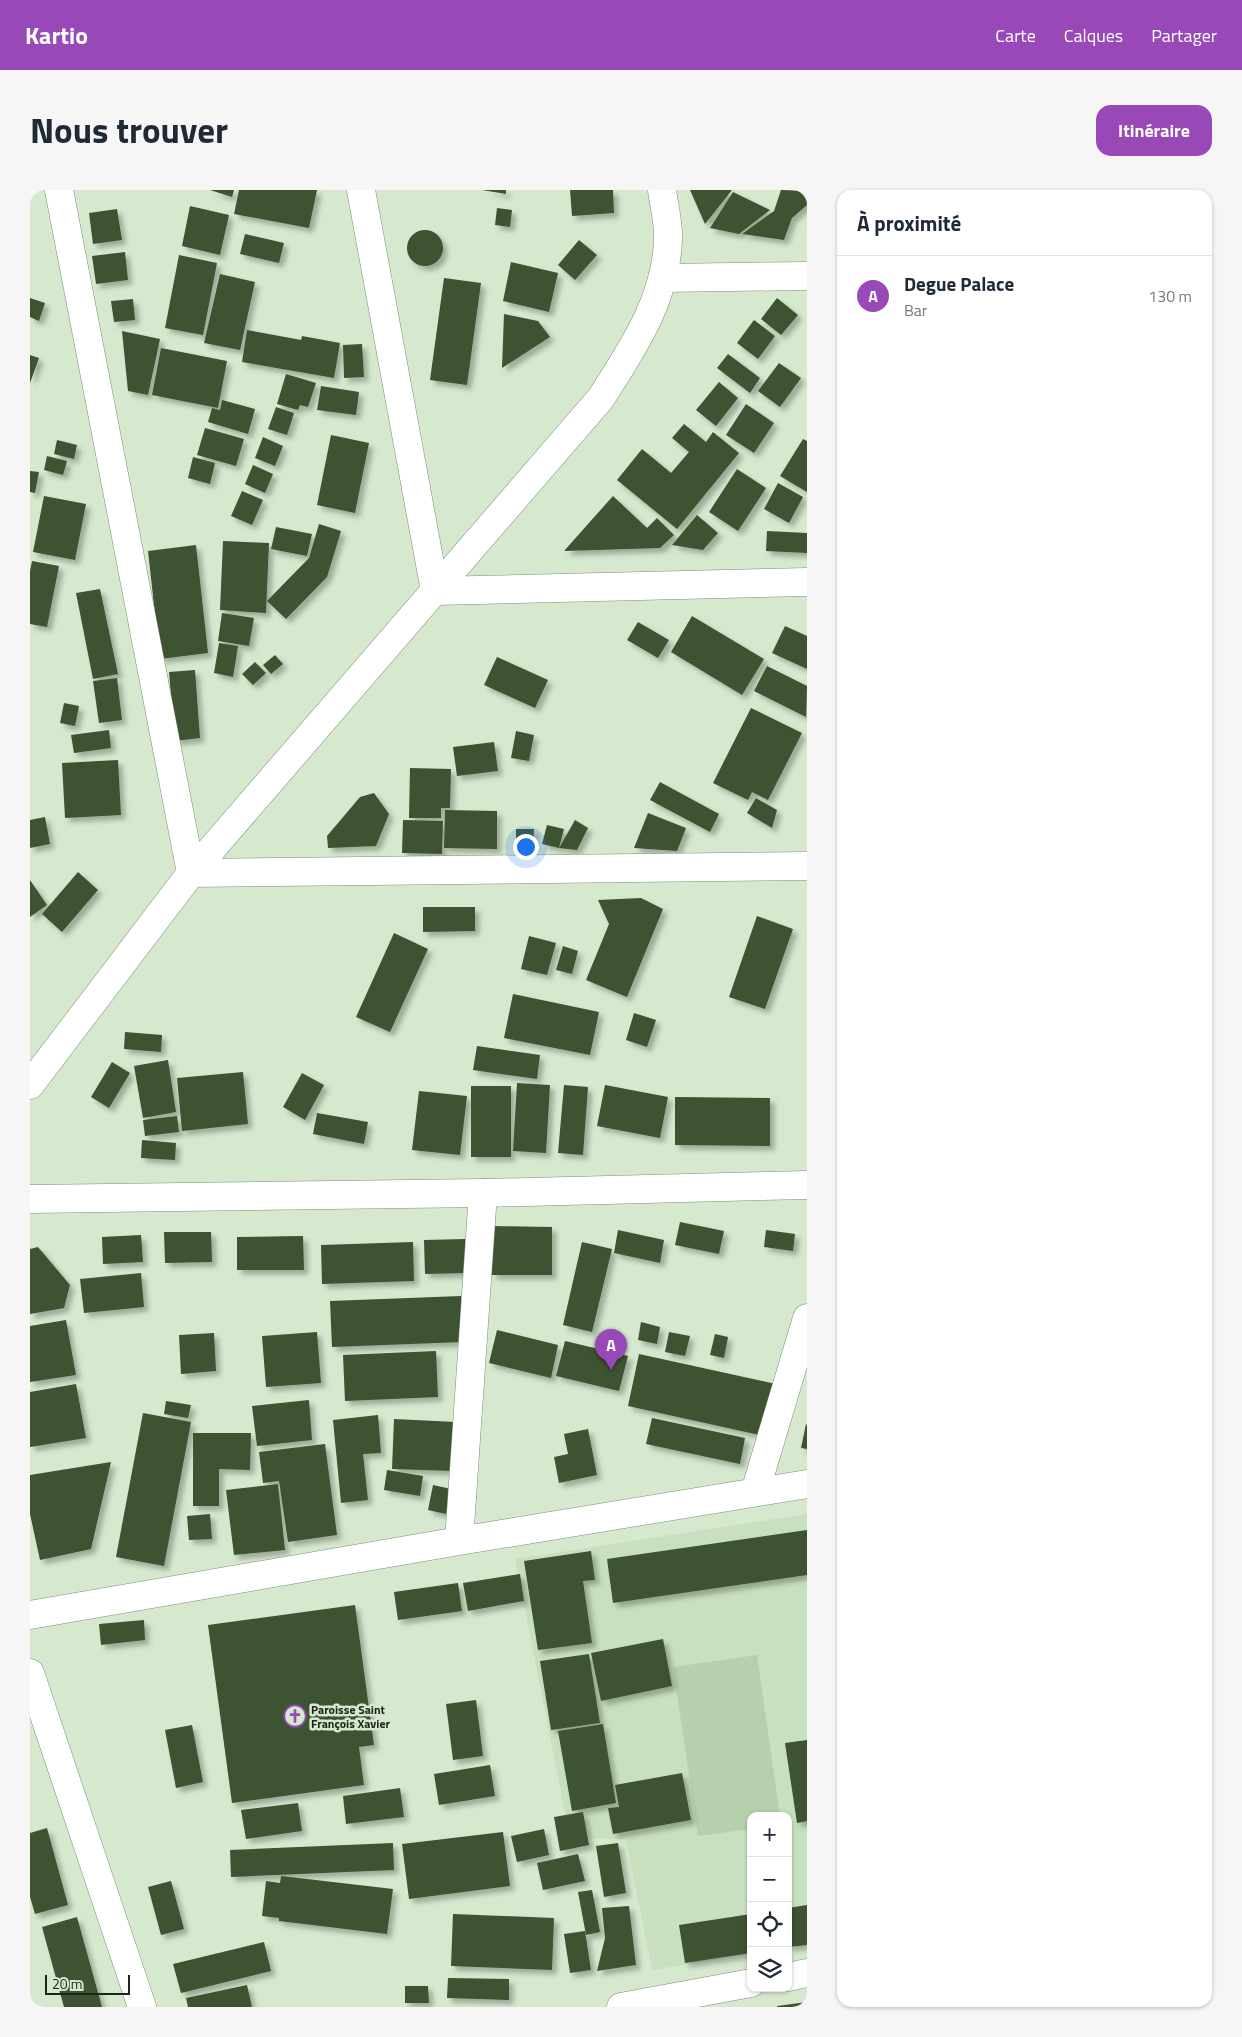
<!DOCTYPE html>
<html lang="fr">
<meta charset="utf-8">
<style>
body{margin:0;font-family:"Titillium Web",sans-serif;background:#f6f6f7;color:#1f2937}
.controls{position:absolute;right:15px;bottom:15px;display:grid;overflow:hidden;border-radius:10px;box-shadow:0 1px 4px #0004}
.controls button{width:45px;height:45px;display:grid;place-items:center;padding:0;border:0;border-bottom:1px solid #e0e1e3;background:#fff;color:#1f2937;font:25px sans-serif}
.scale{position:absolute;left:15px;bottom:12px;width:85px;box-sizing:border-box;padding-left:5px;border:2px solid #1d241b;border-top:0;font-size:14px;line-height:18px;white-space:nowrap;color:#1d241b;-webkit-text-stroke:4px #d6e9cf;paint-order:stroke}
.you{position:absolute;left:495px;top:656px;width:18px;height:18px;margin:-12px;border:4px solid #fff;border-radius:50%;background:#1a73e8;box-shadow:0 0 0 8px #1a73e833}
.badge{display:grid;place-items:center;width:32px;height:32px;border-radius:50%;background:#9948b7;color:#fff;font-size:16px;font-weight:700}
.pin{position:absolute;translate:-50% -41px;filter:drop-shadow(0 1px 2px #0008)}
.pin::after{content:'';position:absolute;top:26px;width:18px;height:15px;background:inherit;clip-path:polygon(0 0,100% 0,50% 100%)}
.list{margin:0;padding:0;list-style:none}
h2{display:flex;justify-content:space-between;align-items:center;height:65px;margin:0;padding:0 20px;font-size:21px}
h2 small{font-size:16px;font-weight:400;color:#747a83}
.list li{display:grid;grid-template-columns:32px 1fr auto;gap:15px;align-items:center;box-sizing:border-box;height:80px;padding:0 20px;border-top:1px solid #e0e1e3}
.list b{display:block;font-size:19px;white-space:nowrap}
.list p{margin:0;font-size:16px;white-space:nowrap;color:#747a83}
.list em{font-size:16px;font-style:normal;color:#747a83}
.icon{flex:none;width:28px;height:28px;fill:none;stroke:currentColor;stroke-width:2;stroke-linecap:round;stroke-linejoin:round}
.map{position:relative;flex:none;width:777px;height:1817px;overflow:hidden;border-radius:15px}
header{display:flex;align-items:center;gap:30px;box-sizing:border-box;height:70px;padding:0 25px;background:#9948b7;color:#fff}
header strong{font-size:24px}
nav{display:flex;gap:28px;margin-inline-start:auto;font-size:18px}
.intro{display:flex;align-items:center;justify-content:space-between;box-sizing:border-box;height:120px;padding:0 30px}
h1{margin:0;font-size:35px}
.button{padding:12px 22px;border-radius:15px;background:#9948b7;color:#fff;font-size:18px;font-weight:700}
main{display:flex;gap:30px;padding:0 30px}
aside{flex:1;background:#fff;border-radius:15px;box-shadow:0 1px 4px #0004}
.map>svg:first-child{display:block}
.built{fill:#c8e0bf}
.pitch{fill:#b6d0ad}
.building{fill:#3c5233;filter:url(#shadow)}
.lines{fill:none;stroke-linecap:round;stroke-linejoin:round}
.minor-casing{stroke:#7d8e76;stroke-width:29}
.major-casing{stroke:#7d8e76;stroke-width:29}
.minor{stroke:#fff;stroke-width:28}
.major{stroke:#fff;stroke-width:28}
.labels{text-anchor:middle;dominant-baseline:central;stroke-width:5;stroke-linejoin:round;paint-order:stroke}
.poi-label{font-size:12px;font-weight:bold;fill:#1d241b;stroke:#d6e9cf;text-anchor:start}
</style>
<header>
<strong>Kartio</strong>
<nav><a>Carte</a><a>Calques</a><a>Partager</a></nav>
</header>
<div class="intro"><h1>Nous trouver</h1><a class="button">Itinéraire</a></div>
<main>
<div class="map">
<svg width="777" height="1817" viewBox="0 0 777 1817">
<defs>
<filter id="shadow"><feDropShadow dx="4.5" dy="4.5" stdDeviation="2.5" flood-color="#0004"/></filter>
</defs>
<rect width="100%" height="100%" fill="#d6e9cf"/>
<path class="built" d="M 777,1324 L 777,1755 L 758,1758 L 758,1626 L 721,1626 L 721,1764 L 622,1780 L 596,1649 L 540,1648 L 485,1369 Z"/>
<path class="pitch" d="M 727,1465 L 750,1626 L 721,1626 L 721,1639 L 668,1646 L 643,1477 Z"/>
<path class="building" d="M 180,0 L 204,0 L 202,7 Z
M 209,0 L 287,0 L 279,38 L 204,24 Z
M 452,0 L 476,0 L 476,4 Z
M 540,0 L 583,0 L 584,23 L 542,26 Z
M 660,0 L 702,0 L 675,34 Z
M 751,0 L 777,1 L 777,15 L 762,28 L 754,50 L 712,44 L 744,21 Z
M 703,2 L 740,20 L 709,44 L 680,38 Z
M 160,16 L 199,25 L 190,65 L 152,56 Z
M 467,18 L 482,20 L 480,37 L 465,35 Z
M 87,19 L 92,50 L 63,54 L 59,23 Z
M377 58a18 18 0 1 1 36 0a18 18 0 1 1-36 0Z
M 215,44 L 254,53 L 249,73 L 210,64 Z
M 549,50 L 567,65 L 545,90 L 528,75 Z
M 95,62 L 98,90 L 66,94 L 62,66 Z
M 149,65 L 187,73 L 173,145 L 135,138 Z
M 481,72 L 528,83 L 519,122 L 473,111 Z
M 190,84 L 225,92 L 210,160 L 174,153 Z
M 414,88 L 451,93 L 437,195 L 400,190 Z
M 0,108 L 15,113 L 9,131 L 0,127 Z
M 747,108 L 768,125 L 751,145 L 731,129 Z
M 103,109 L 105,130 L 84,132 L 81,111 Z
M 474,124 L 508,131 L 520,147 L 472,178 Z
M 724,130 L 745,146 L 728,169 L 707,153 Z
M 217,140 L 271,150 L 272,146 L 310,153 L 304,188 L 212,172 Z
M 92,141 L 130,149 L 118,205 L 98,201 Z
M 332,154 L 334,187 L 314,188 L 313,155 Z
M 131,158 L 197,171 L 188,218 L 122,205 Z
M 698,164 L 730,188 L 720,203 L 687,178 Z
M 0,165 L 9,168 L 0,193 Z
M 749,173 L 771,188 L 750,217 L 728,201 Z
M 256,184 L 286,193 L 278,217 L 270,215 L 268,220 L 247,214 Z
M 689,192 L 708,208 L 686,236 L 666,220 Z
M 291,196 L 329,202 L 326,225 L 287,220 Z
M 192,210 L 225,219 L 218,244 L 178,232 L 182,218 L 190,220 Z
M 716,214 L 744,233 L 724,263 L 696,245 Z
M 246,217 L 264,223 L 257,245 L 238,239 Z
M 654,234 L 676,252 L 683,242 L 709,263 L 647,339 L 587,290 L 612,259 L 641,283 L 659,262 L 642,248 Z
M 175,238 L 214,249 L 206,276 L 167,265 Z
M 301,245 L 339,253 L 325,323 L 287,315 Z
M 233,247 L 253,256 L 245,276 L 225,268 Z
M 773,249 L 777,251 L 777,302 L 750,286 Z
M 27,250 L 47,255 L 44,269 L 24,264 Z
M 17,266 L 37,271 L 33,285 L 14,280 Z
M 163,267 L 185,273 L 180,294 L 158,288 Z
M 223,275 L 243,284 L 235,303 L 215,294 Z
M 707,279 L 736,298 L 708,341 L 679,322 Z
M 0,281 L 9,282 L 5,303 L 0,302 Z
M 748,293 L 773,307 L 759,333 L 734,319 Z
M 212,301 L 233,310 L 222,335 L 201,326 Z
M 14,306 L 56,314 L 45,370 L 3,362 Z
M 583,306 L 617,338 L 627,328 L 644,345 L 630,358 L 534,361 Z
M 667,325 L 688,343 L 673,360 L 642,355 Z
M 289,334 L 311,341 L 297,387 L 256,429 L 237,411 L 279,368 Z
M 246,337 L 282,344 L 277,366 L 241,359 Z
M 737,341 L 777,343 L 777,363 L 736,361 Z
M 193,351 L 239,353 L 236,423 L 190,420 Z
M 166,355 L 178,463 L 130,469 L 118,361 Z
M 2,371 L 29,376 L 17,437 L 0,434 L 0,381 Z
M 70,399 L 88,484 L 63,489 L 46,403 Z
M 192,423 L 224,428 L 219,456 L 188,451 Z
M 662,426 L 734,469 L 712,505 L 641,462 Z
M 608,432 L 639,450 L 628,468 L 597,450 Z
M 755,436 L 777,446 L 777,479 L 742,463 Z
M 189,453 L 208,456 L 203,487 L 184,483 Z
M 245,465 L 253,474 L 241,484 L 233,475 Z
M 467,467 L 518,490 L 505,518 L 454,495 Z
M 225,472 L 236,483 L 223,495 L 212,484 Z
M 737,476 L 777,496 L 776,527 L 724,501 Z
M 165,480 L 170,548 L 145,551 L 139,482 Z
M 87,488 L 92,530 L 69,533 L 63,491 Z
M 34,513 L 49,516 L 45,536 L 30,533 Z
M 721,518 L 772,543 L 738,610 L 722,602 L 718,610 L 683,593 Z
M 79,540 L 81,558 L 44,563 L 41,545 Z
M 486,541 L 504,545 L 499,571 L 481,568 Z
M 464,552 L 468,581 L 427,586 L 423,557 Z
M 88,570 L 91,625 L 35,628 L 32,573 Z
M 380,578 L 421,579 L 420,618 L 411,618 L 411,628 L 379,628 Z
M 630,592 L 689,624 L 680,642 L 620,610 Z
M 344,603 L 359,624 L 346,656 L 298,658 L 297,646 L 330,607 Z
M 726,608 L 747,620 L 742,638 L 717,623 Z
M 415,620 L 467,621 L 467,659 L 414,658 Z
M 618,623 L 656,638 L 647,661 L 604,658 Z
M 15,627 L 20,654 L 0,658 L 0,630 Z
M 373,630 L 413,631 L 412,664 L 372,663 Z
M 545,630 L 558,638 L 547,660 L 529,658 Z
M 517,635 L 534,639 L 529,658 L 512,654 Z
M 486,639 L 504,639 L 503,657 L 486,657 Z
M 48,682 L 68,700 L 32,742 L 12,724 Z
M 0,690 L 17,715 L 0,727 Z
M 611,708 L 633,719 L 597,807 L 556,790 L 579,734 L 568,710 Z
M 393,717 L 445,717 L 445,741 L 393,742 Z
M 727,726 L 763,739 L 735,819 L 699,807 Z
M 364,743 L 398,759 L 360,842 L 326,827 Z
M 499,746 L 526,753 L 517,785 L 491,779 Z
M 533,756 L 548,761 L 542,784 L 526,780 Z
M 483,804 L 569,822 L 560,865 L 474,848 Z
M 604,823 L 626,830 L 617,857 L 596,850 Z
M 95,842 L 132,845 L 131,862 L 94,859 Z
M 447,856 L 510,865 L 507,889 L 443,880 Z
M 138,870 L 146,922 L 113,928 L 104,876 Z
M 82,872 L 100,883 L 79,918 L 61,907 Z
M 213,882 L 218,934 L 152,941 L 147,888 Z
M 272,883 L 294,895 L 275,930 L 253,917 Z
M 487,893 L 520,895 L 516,963 L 483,961 Z
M 534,895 L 558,897 L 553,965 L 528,963 Z
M 575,895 L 638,907 L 630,948 L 567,936 Z
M 441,896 L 481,896 L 481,967 L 441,967 Z
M 389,901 L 437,906 L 430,965 L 382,960 Z
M 645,907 L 740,908 L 740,956 L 645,955 Z
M 287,923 L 338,932 L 334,954 L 283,944 Z
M 147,926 L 149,942 L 115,946 L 113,930 Z
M 112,950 L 146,953 L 145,970 L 111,968 Z
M 650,1032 L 694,1041 L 689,1064 L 645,1055 Z
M 462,1036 L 522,1037 L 522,1085 L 462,1085 Z
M 588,1040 L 634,1050 L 630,1073 L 584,1063 Z
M 736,1040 L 765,1044 L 763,1061 L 734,1057 Z
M 134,1042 L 181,1042 L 182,1072 L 135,1073 Z
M 111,1045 L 113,1072 L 73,1074 L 72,1047 Z
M 273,1046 L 274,1080 L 207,1080 L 207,1047 Z
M 435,1049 L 436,1083 L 395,1084 L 394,1050 Z
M 383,1052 L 384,1091 L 292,1094 L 291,1055 Z
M 552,1052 L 582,1059 L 562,1142 L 533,1135 Z
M 8,1057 L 40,1095 L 34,1118 L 0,1124 L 0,1059 Z
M 111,1083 L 114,1117 L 54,1123 L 50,1089 Z
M 431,1106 L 433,1152 L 302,1157 L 300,1111 Z
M 36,1130 L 46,1185 L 0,1192 L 0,1136 Z
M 611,1132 L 630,1137 L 627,1154 L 608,1150 Z
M 467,1140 L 528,1155 L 521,1188 L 459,1173 Z
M 287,1142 L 291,1193 L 236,1197 L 232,1146 Z
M 639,1142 L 660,1146 L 655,1166 L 635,1162 Z
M 184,1143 L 186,1181 L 151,1184 L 149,1145 Z
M 685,1144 L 698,1147 L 694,1168 L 680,1165 Z
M 535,1151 L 598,1166 L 589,1201 L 526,1186 Z
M 406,1161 L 408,1207 L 315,1211 L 313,1165 Z
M 609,1164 L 746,1194 L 734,1246 L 598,1216 Z
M 46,1194 L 56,1248 L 0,1257 L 0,1202 Z
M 279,1210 L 282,1250 L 227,1256 L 222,1216 Z
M 136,1211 L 161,1215 L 158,1228 L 134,1224 Z
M 113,1223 L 161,1232 L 134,1376 L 86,1367 Z
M 348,1225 L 351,1263 L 333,1264 L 338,1310 L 311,1313 L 303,1230 Z
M 622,1228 L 715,1248 L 710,1274 L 616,1254 Z
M 364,1229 L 426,1232 L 424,1281 L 362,1279 Z
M 776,1234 L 777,1235 L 777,1259 L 771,1258 Z
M 558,1239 L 567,1285 L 529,1293 L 524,1267 L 538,1264 L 534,1244 Z
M 163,1243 L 221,1243 L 220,1280 L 189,1279 L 189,1316 L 163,1316 Z
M 295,1254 L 307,1345 L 258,1352 L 249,1291 L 233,1293 L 229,1262 Z
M 81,1272 L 61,1359 L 10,1370 L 0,1324 L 0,1285 Z
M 357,1280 L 393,1286 L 390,1306 L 354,1300 Z
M 248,1294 L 255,1360 L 204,1365 L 196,1300 Z
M 403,1295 L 421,1299 L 416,1324 L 398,1320 Z
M 180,1324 L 182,1349 L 159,1350 L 157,1326 Z
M 777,1340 L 777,1385 L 583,1413 L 577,1369 Z
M 561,1361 L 565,1390 L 553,1391 L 562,1453 L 508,1460 L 494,1371 Z
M 490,1384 L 494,1411 L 438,1421 L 433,1393 Z
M 428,1393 L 432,1421 L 368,1430 L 364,1402 Z
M 325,1415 L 344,1555 L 329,1557 L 334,1595 L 202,1613 L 178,1435 Z
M 114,1430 L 115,1450 L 71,1455 L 69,1434 Z
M 633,1449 L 642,1496 L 571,1511 L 561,1463 Z
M 559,1464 L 570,1533 L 521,1540 L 510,1471 Z
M 446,1510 L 453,1566 L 423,1570 L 416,1514 Z
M 573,1534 L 586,1613 L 542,1621 L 528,1541 Z
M 162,1535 L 173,1592 L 146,1598 L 135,1540 Z
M 777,1550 L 777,1631 L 767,1633 L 755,1553 Z
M 460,1575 L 465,1606 L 409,1615 L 404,1584 Z
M 652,1583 L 661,1630 L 583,1644 L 578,1618 L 589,1617 L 585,1595 Z
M 370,1598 L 374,1627 L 316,1634 L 313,1606 Z
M 268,1613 L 272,1641 L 216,1649 L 211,1620 Z
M 553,1622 L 559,1655 L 530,1661 L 524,1627 Z
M 17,1638 L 38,1715 L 5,1724 L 0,1707 L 0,1643 Z
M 514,1639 L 519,1665 L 487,1672 L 481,1646 Z
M 473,1642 L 480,1696 L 379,1709 L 372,1654 Z
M 363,1653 L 364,1680 L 201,1687 L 200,1660 Z
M 588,1653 L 596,1703 L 574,1707 L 566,1656 Z
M 548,1664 L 555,1691 L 513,1700 L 507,1673 Z
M 251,1686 L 363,1699 L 357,1744 L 249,1731 L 249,1728 L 232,1726 L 236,1691 L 250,1693 Z
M 141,1691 L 154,1739 L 131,1745 L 118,1697 Z
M 562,1700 L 570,1742 L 556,1745 L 548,1702 Z
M 777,1715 L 777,1755 L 758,1757 L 758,1718 Z
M 599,1716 L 606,1775 L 567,1781 L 575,1748 L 572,1718 Z
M 423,1724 L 524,1728 L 522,1780 L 421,1776 Z
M 721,1724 L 721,1763 L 655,1773 L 649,1735 Z
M 47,1727 L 72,1817 L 34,1817 L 12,1737 Z
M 555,1741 L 561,1780 L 540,1783 L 534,1744 Z
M 234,1752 L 241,1781 L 151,1803 L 143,1774 Z
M 418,1788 L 479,1789 L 479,1810 L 417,1808 Z
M 217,1795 L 222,1817 L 158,1817 L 156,1808 Z
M 375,1796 L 398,1796 L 399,1813 L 375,1813 Z
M 777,1812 L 777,1817 L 747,1817 L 747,1816 Z"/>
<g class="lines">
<g class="minor-casing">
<path id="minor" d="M 29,0 L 161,683 L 777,676
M 331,0 L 405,401 L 777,392
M 633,88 L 777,86
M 0,895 L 161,683 L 571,208 C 602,159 636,110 638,50 C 639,34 634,16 632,0
M 725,1302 L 777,1128
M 429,1351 L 453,1003
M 0,1425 L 429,1351 L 777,1294
M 0,1483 L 112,1817
M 758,1787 L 777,1783
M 591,1817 L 721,1793"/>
</g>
<g class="major-casing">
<path id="major" d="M 0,1009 L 453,1003 L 777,995"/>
</g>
<use href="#minor" class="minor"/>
<use href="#major" class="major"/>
</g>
<defs>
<g id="church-ring" transform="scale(1.125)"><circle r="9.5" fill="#d6e9cf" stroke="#9948b7" stroke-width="1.5"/><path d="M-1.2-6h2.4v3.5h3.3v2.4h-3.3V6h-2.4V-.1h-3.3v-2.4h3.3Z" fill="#9948b7"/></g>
</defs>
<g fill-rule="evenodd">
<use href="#church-ring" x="265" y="1526"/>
</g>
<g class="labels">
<g class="poi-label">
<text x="281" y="1519">Paroisse Saint<tspan x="281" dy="14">François Xavier</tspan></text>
</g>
</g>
</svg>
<div class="controls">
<button>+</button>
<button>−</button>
<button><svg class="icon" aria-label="locate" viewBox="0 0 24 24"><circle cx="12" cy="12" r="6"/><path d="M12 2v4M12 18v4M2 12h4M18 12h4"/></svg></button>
<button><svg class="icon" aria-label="layers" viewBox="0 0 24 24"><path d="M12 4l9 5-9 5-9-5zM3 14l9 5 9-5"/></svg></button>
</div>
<div class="scale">20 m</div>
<div class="you"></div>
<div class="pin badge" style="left:581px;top:1180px">A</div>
</div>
<aside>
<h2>À proximité<small></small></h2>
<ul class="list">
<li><span class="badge">A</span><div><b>Degue Palace</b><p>Bar</p></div><em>130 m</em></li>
</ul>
</aside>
</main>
